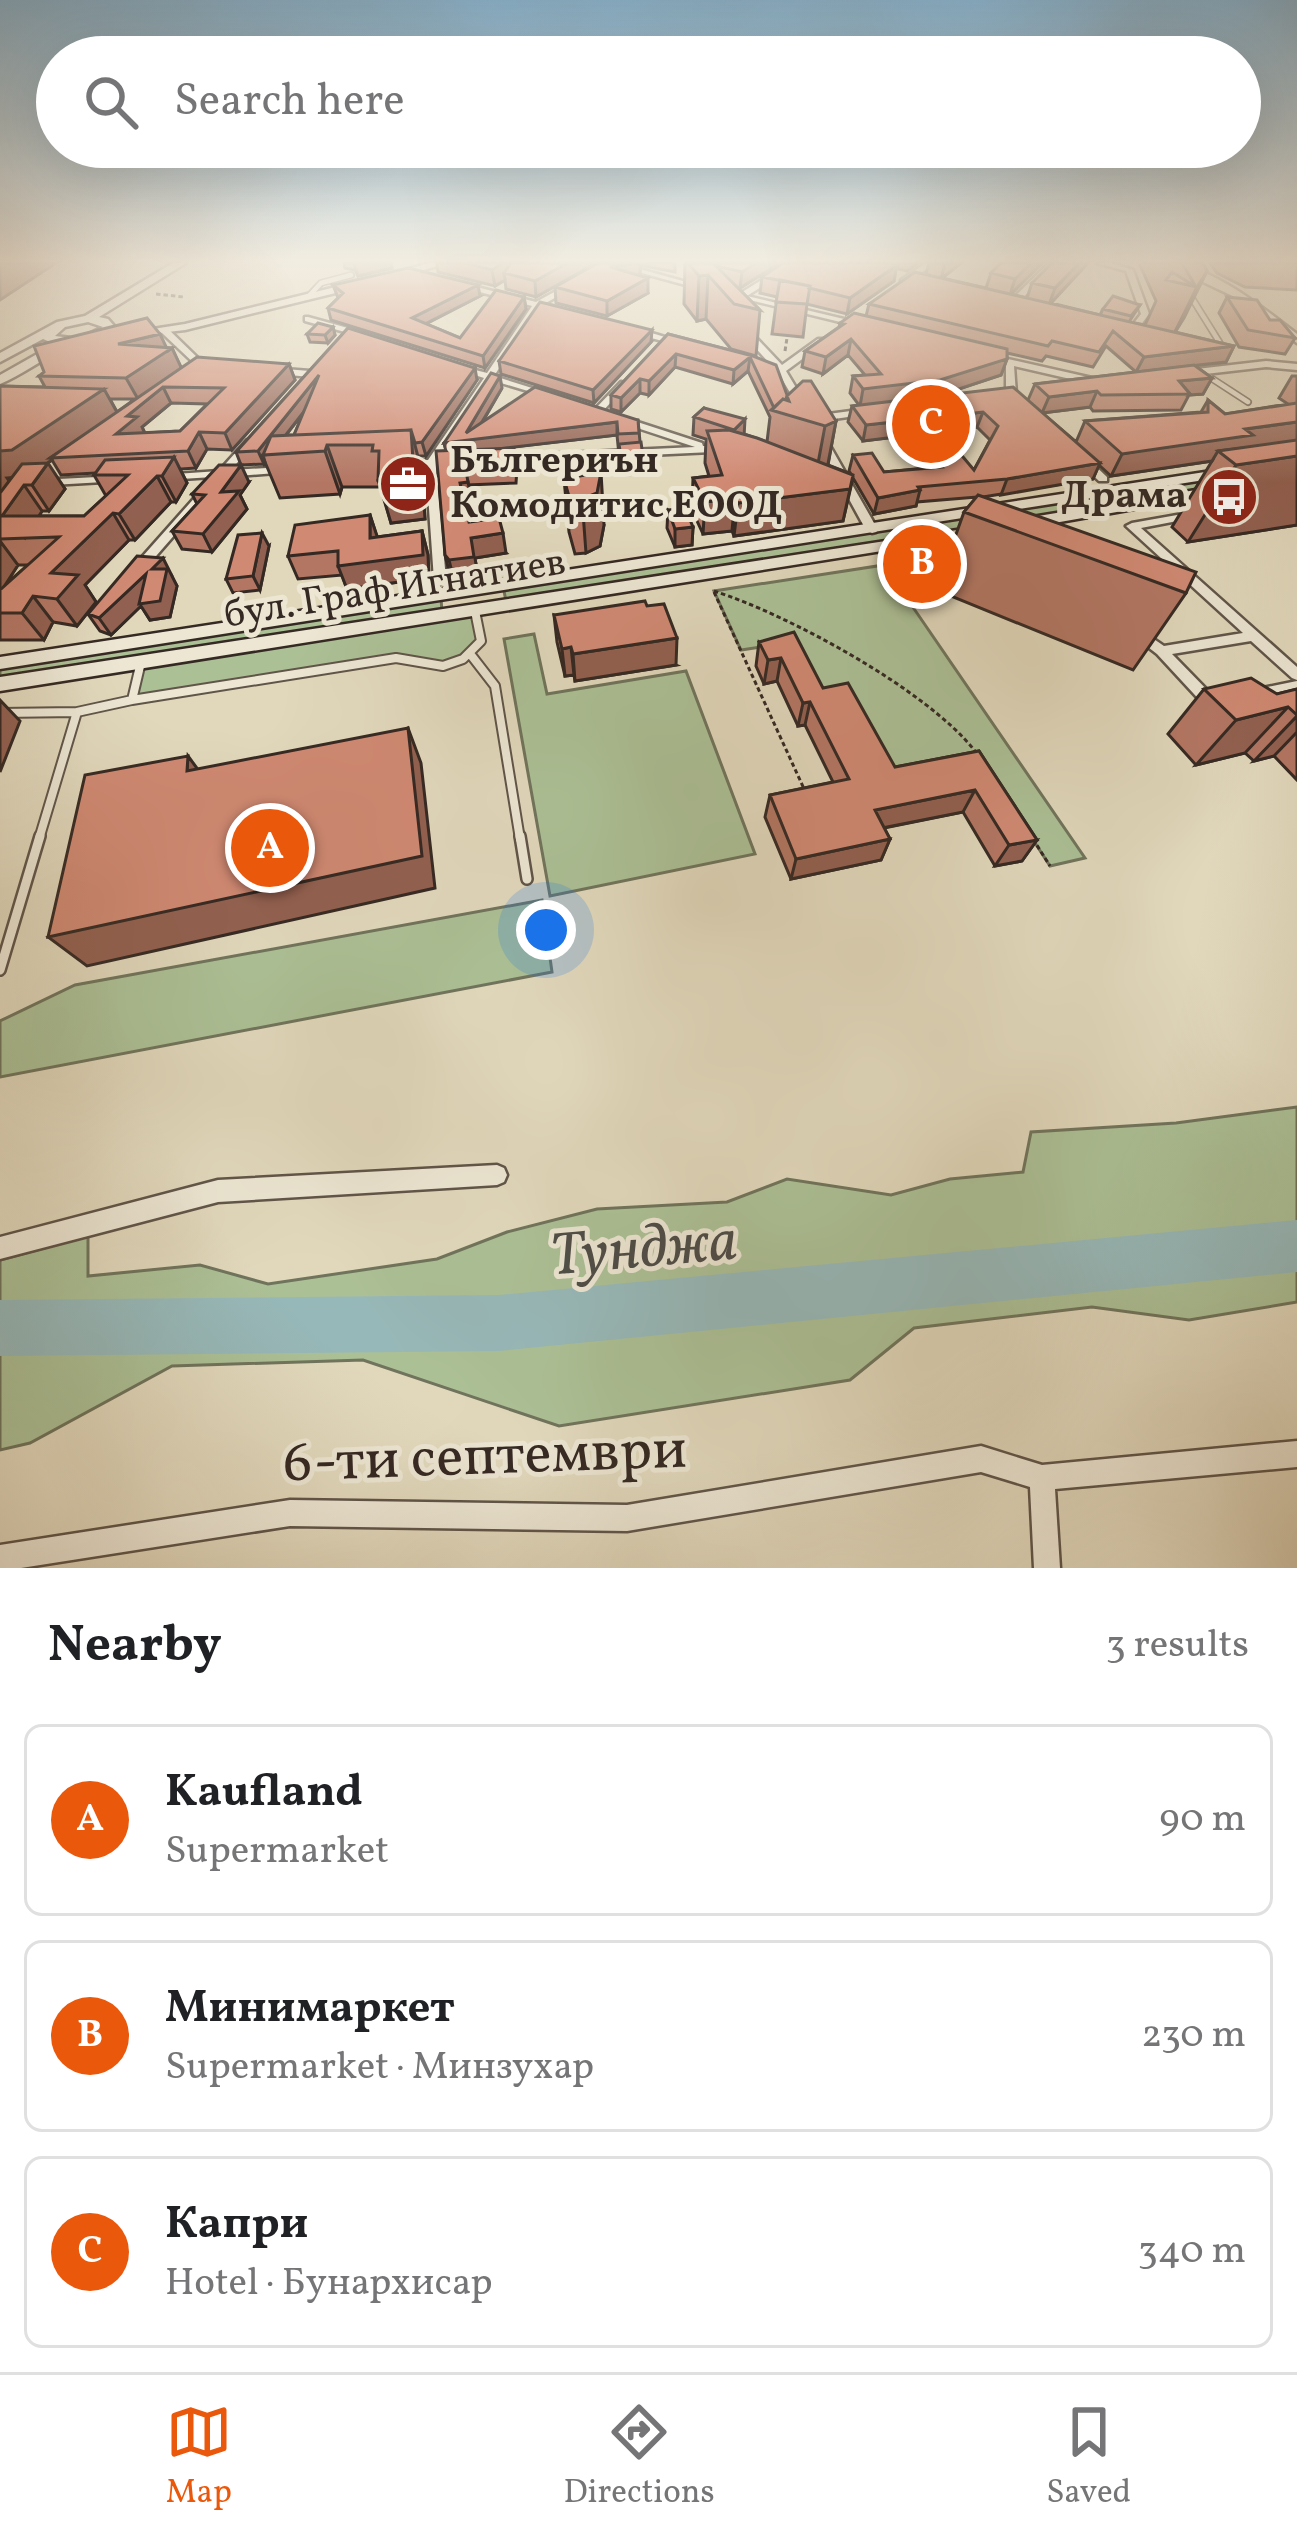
<!DOCTYPE html>
<meta charset="utf-8">
<style>
body{margin:0;font-family:Vollkorn,serif;background:#f6f6f6;color:#202124}
.you{position:absolute;left:546px;top:930px;width:42px;height:42px;margin:-30px;border:9px solid #fff;border-radius:50%;background:#1a73e8;box-shadow:0 0 0 18px #1a73e833}
.badge{display:grid;place-items:center;width:78px;height:78px;border-radius:50%;background:#ea580c;color:#fff;font-size:39px;font-weight:700}
.pin{position:absolute;translate:-50% -50%;border:6px solid #fff;box-shadow:0 3px 12px #0006}
.list{margin:0;padding:0;list-style:none}
h2{display:flex;justify-content:space-between;align-items:center;height:156px;margin:0;padding:0 48px;font-size:51px}
h2 small{font-size:39px;font-weight:400;color:#757577}
.list li{display:grid;grid-template-columns:78px 1fr auto;gap:36px;align-items:center;box-sizing:border-box;height:192px;margin:0 24px 24px;padding:0 24px;border:3px solid #e0e0e0;border-radius:18px}
.list b{display:block;font-size:45px;white-space:nowrap}
.list p{margin:0;font-size:39px;white-space:nowrap;color:#757577}
.list em{font-size:39px;font-style:normal;color:#757577}
.icon{flex:none;width:66px;height:66px;fill:none;stroke:currentColor;stroke-width:2;stroke-linecap:round;stroke-linejoin:round}
.map{position:relative;flex:none;width:1297px;height:1568px;overflow:hidden}
.search{position:absolute;background:#fff;box-shadow:0 12px 48px #0002;left:36px;right:36px;top:36px;height:132px;display:flex;align-items:center;gap:30px;box-sizing:border-box;padding:0 42px;border-radius:66px;color:#757577;font-size:45px}
.sheet{height:804px;background:#fff}
nav{display:flex;justify-content:space-around;align-items:center;box-sizing:border-box;height:168px;border-top:3px solid #e0e0e0;background:#fff;font-size:33px;color:#757577}
nav a{display:grid;justify-items:center;gap:6px}
nav .on{color:#ea580c}
.map>svg:first-child{display:block}
.green{fill:#acc096;stroke:#70745c;stroke-width:3}
.lines{fill:none;stroke-linecap:round;stroke-linejoin:round}
.river{fill:#97b8b8;fill-rule:evenodd}
.service-far2-casing{stroke:#605549;stroke-width:8}
.service-far1-casing{stroke:#605549;stroke-width:12}
.service-casing{stroke:#605549;stroke-width:14}
.minor-casing{stroke:#605549;stroke-width:5}
.tertiary-casing{stroke:#605549;stroke-width:5}
.secondary-casing{stroke:#352923;stroke-width:5}
.path{stroke:#352923;stroke-width:3;stroke-dasharray:4.5 3;stroke-linecap:butt}
.service-far2{stroke:#ece6d3;stroke-width:4.5}
.service-far1{stroke:#ece6d3;stroke-width:8}
.service{stroke:#ece6d3;stroke-width:9}
.minor{fill:#ece6d3;fill-rule:evenodd}
.tertiary{fill:#ece6d3;fill-rule:evenodd}
.secondary{fill:#ece6d3;fill-rule:evenodd}
.wall{fill:#b37663;stroke:#352923;stroke-width:3;fill-rule:evenodd}
.shaded-wall{fill:#926050;stroke:#352923;stroke-width:3}
.building{fill:#d08973;stroke:#352923;stroke-width:3;fill-rule:evenodd}
.labels{text-anchor:middle;dominant-baseline:central;stroke-width:10;stroke-linejoin:round;paint-order:stroke}
.far-poi-label{font-size:39px;font-weight:bold;fill:#352923;stroke:#ece6d3;text-anchor:start}
.far-street-label{font-size:39px;fill:#352923;stroke:#ece6d3}
.near-street-label{font-size:57px;fill:#352923;stroke:#ece6d3}
.near-water-label{font-size:60px;font-style:italic;fill:#4e4d48;stroke:#ece6d3}
</style>
<div class="map">
<svg width="1297" height="1568" viewBox="0 0 1297 1568">
<rect width="100%" height="100%" fill="#e1d8bc"/>
<filter id="stains"><feTurbulence type="fractalNoise" baseFrequency=".00167" numOctaves="4"/><feColorMatrix values="0 0 0 0 .2 0 0 0 0 .09 0 0 0 0 .02 0 0 0 .5 -.17"/></filter>
<radialGradient id="worn" r=".72"><stop offset=".6" stop-color="#630" stop-opacity="0"/><stop offset="1" stop-color="#630" stop-opacity=".3"/></radialGradient>
<path class="green" d="M 1297,461 L 1297,477 L 507,606 L 503,586 Z
M 884,565 L 1085,858 L 1050,866 L 980,758 L 889,776 L 825,700 L 795,642 L 741,650 L 714,591 Z
M 441,596 L 442,615 L 475,611 L 481,641 C 448,674 440,671 396,658 L 132,700 L 140,664 L 0,684 L 0,663 Z
M 534,634 L 547,694 L 686,671 L 755,854 L 550,896 L 504,639 Z
M 542,900 L 552,972 L 0,1077 L 0,1021 L 75,985 Z
M 1297,1107 L 1297,1302 L 1189,1320 L 1092,1307 L 914,1328 L 850,1380 L 559,1426 L 363,1360 L 172,1366 L 30,1443 L 0,1450 L 0,1260 L 88,1236 L 88,1276 L 200,1265 L 268,1284 L 437,1259 L 507,1232 L 597,1209 L 727,1202 L 787,1179 L 891,1195 L 950,1179 L 1023,1172 L 1031,1132 L 1176,1123 Z"/>
<g class="lines">
<path class="river" d="M 1297,1220 L 1297,1272 L 499,1351 L 0,1356 L 0,1300 L 499,1295 Z"/>
<g class="service-far2-casing">
<path id="service-far2" d="M 1190,295 L 1223,348
M 308,297 L 321,283 L 351,275
M 1208,376 L 1248,402"/>
</g>
<g class="service-far1-casing">
<path id="service-far1" d="M 471,655 L 495,686 L 520,839
M 141,662 L 132,700 L 396,658 L 443,666 L 463,659 L 481,641 L 475,611
M 77,712 L 132,700
M 0,713 L 77,712 L 39,839"/>
</g>
<g class="service-casing">
<path id="service" d="M 520,836 L 527,879
M 0,970 L 40,836"/>
</g>
<g class="minor-casing">
<path id="minor" d="M 605,263 L 618,263 L 708,288 L 704,290 Z
M 789,263 L 798,263 L 747,296 L 865,324 L 865,328 L 729,295 L 733,293 L 739,294 Z
M 926,263 L 934,263 L 907,284 L 901,284 L 901,280 Z
M 1049,263 L 1056,263 L 1016,305 L 1010,305 L 1010,301 Z
M 1097,263 L 1111,263 L 1133,270 L 1149,314 L 1134,334 L 1127,332 L 1141,314 L 1126,271 Z
M 461,283 L 536,302 L 567,285 L 574,287 L 544,304 L 559,308 L 559,312 L 539,308 L 494,376 L 548,393 L 548,397 L 491,380 L 438,460 L 458,459 L 463,462 L 458,465 L 436,466 L 446,580 L 440,584 L 434,580 L 426,466 L 404,467 L 399,464 L 404,461 L 428,460 L 484,378 L 456,369 L 456,365 L 487,373 L 532,306 L 461,287 Z
M 308,317 L 366,333 L 367,335 L 363,337 L 305,321 L 305,317 Z
M 161,328 L 167,328 L 203,363 L 215,364 L 215,368 L 198,367 L 161,332 Z
M 629,328 L 635,328 L 688,344 L 681,346 L 629,332 Z
M 741,328 L 747,328 L 782,365 L 818,339 L 824,339 L 824,343 L 786,371 L 807,406 L 805,408 L 799,408 L 778,372 L 756,366 L 756,362 L 771,365 L 741,332 Z
M 990,355 L 1101,380 L 1105,383 L 1101,386 L 1014,366 L 1016,394 L 1026,403 L 1021,406 L 1006,395 L 1006,364 L 987,360 L 987,356 Z
M 1266,361 L 1297,364 L 1297,370 L 1266,367 L 1188,376 L 1184,373 L 1188,370 Z
M 272,368 L 310,371 L 314,374 L 310,377 L 269,373 L 269,369 Z
M 621,382 L 628,384 L 600,414 L 594,414 L 594,410 Z
M 866,409 L 869,410 L 869,414 L 813,422 L 808,419 L 813,416 Z
M 619,416 L 702,443 L 703,446 L 712,446 L 717,449 L 712,452 L 500,462 L 495,459 L 500,456 L 695,447 L 616,421 L 614,419 Z
M 820,434 L 825,437 L 878,530 L 876,532 L 872,533 L 866,530 L 815,437 Z
M 250,439 L 255,442 L 231,470 L 285,467 L 289,468 L 289,472 L 225,477 L 143,571 L 135,571 L 135,565 L 213,477 L 165,480 L 161,479 L 161,475 L 219,471 L 247,440 Z
M 1079,458 L 1087,458 L 1107,477 L 1107,481 L 1099,481 L 1079,462 Z
M 117,476 L 122,479 L 121,481 L 0,488 L 0,482 Z
M 1194,512 L 1199,515 L 1198,517 L 1141,528 L 1297,667 L 1297,680 L 1292,678 L 1251,641 L 1172,654 L 1214,697 L 1222,697 L 1224,701 L 1222,705 L 1211,708 L 1206,707 L 1157,654 L 1131,634 L 1132,631 L 1142,631 L 1164,646 L 1243,633 L 1126,526 L 1132,523 Z
M 905,541 L 968,564 L 970,567 L 968,570 L 960,570 L 901,546 L 899,544 Z
M 1297,681 L 1297,691 L 1253,700 L 1246,695 L 1253,690 Z
M 497,1165 L 504,1168 L 507,1175 L 504,1182 L 497,1185 L 218,1202 L 0,1259 L 0,1237 L 218,1180 Z
M 1297,1441 L 1297,1467 L 1055,1489 L 1060,1568 L 1034,1568 L 1030,1487 L 981,1472 L 627,1531 L 290,1526 L 21,1568 L 0,1568 L 0,1545 L 290,1500 L 627,1505 L 981,1446 L 1042,1465 Z"/>
</g>
<g class="tertiary-casing">
<path id="tertiary" d="M 173,263 L 186,263 L 99,317 L 108,319 L 115,327 C 98,343 80,341 61,350 C 40,361 21,375 0,384 L 0,375 L 55,344 L 43,339 L 0,362 L 0,353 L 57,322 L 85,316 ZM 88,322 L 103,327 L 79,339 L 55,336 L 65,327 Z
M 429,263 L 448,263 L 391,279 L 386,276 Z
M 1163,263 C 1209,263 1262,307 1297,334 L 1297,343 L 1239,299 Z
M 360,281 L 364,286 L 185,330 L 133,336 L 127,333 L 185,324 Z"/>
</g>
<g class="secondary-casing">
<path id="secondary" d="M 1231,468 L 1238,472 L 1236,475 L 0,669 L 0,657 Z
M 1220,486 L 1227,490 L 1225,493 L 1020,529 L 1012,524 L 1020,519 Z
M 983,526 L 991,531 L 989,534 L 0,691 L 0,677 Z"/>
</g>
<path class="path" d="M 156,294 L 184,297
M 785,351 L 787,338
M 714,591 C 789,615 927,690 975,751
M 714,592 L 805,791
M 1033,839 L 1050,866"/>
<use href="#service-far2" class="service-far2"/>
<use href="#service-far1" class="service-far1"/>
<use href="#service" class="service"/>
<use href="#minor" class="minor"/>
<use href="#tertiary" class="tertiary"/>
<use href="#secondary" class="secondary"/>
</g>
<path class="wall" d="M 344,263 L 391,263 L 392,268 L 358,276 L 355,270 L 345,268 Z
M 437,263 L 596,263 L 536,297 L 506,289 L 505,280 L 495,286 L 438,272 Z
M 598,263 L 675,263 L 675,272 L 640,265 L 640,276 L 648,293 L 607,316 L 556,303 L 555,287 Z
M 685,263 L 780,263 L 740,288 L 737,287 L 760,310 L 756,356 L 731,349 L 706,319 L 697,321 L 684,304 Z
M 783,263 L 918,263 L 907,271 L 896,268 L 894,281 L 847,314 L 807,304 L 803,337 L 772,334 L 777,297 L 760,293 L 762,277 Z
M 929,263 L 961,263 L 942,278 L 986,288 L 991,273 L 1001,263 L 1042,263 L 1011,294 L 1027,298 L 1032,283 L 1088,263 L 1051,303 L 1100,315 L 1103,309 L 1140,305 L 1129,322 L 1145,325 L 1156,301 L 1139,263 L 1203,263 L 1207,271 L 1175,332 L 1234,346 L 1226,362 L 1194,365 L 1212,378 L 1203,394 L 1189,395 L 1181,410 L 1093,411 L 1090,407 L 1042,413 L 1076,442 L 1085,421 L 1201,412 L 1208,400 L 1225,414 L 1288,404 L 1279,398 L 1292,376 L 1297,376 L 1297,525 L 1188,542 L 1172,527 L 1212,461 L 1111,476 L 1099,465 L 1093,479 L 983,497 L 1186,593 L 1133,670 L 936,590 L 964,512 L 977,497 L 917,502 L 916,506 L 874,514 L 853,478 L 843,521 L 734,536 L 732,531 L 703,534 L 692,510 L 693,478 L 709,476 L 705,463 L 706,439 L 693,435 L 694,417 L 704,408 L 744,434 L 767,442 L 770,417 L 748,371 L 733,384 L 675,367 L 649,395 L 640,393 L 621,412 L 611,409 L 611,395 L 668,334 L 753,356 L 787,395 L 836,421 L 828,465 L 851,474 L 849,471 L 853,455 L 884,472 L 926,468 L 922,463 L 927,448 L 974,470 L 990,440 L 977,427 L 863,441 L 848,422 L 852,406 L 859,405 L 850,393 L 853,376 L 865,375 L 848,355 L 823,374 L 802,367 L 805,351 L 839,327 L 840,323 L 866,316 L 869,304 L 926,274 ZM 1106,346 L 1136,372 L 1035,384 L 1028,400 L 937,396 L 1001,375 L 1007,359 L 1007,353 L 1042,361 L 1046,356 L 1093,367 Z
M 1210,263 L 1297,263 L 1297,290 L 1245,287 L 1217,273 Z
M 333,285 L 480,296 L 426,324 L 460,338 L 524,297 L 526,309 L 485,368 L 331,320 L 328,308 L 338,298 Z
M 1227,297 L 1270,320 L 1295,338 L 1285,354 L 1239,347 L 1219,313 Z
M 333,327 L 335,335 L 328,343 L 310,342 L 307,334 Z
M 348,328 L 477,380 L 426,456 L 418,456 L 422,472 L 425,519 L 391,523 L 381,487 L 342,487 L 340,494 L 280,498 L 265,462 L 264,464 L 241,465 L 236,452 ZM 304,412 L 294,435 L 286,435 Z
M 651,342 L 594,403 L 501,374 L 499,361 Z
M 166,348 L 172,348 L 181,368 L 289,364 L 295,380 L 232,450 L 207,449 L 196,468 L 180,469 L 187,483 L 176,502 L 171,502 L 135,540 L 129,540 L 85,585 L 96,602 L 77,626 L 53,622 L 44,640 L 0,640 L 0,386 L 45,387 L 39,376 ZM 110,399 L 135,399 L 117,412 ZM 171,403 L 207,404 L 180,431 L 145,433 L 142,427 ZM 52,460 L 61,475 L 96,473 L 94,475 L 106,496 L 84,516 L 39,516 L 42,511 L 49,511 L 65,489 L 47,463 ZM 18,565 L 28,565 L 5,585 Z
M 502,388 L 482,423 L 638,420 L 643,474 L 621,475 L 617,435 L 503,448 L 517,468 L 516,483 L 468,485 L 472,502 L 465,503 L 469,522 L 506,553 L 475,558 L 478,577 L 454,580 L 450,575 L 445,555 L 446,450 L 444,443 Z
M 564,479 L 604,525 L 600,546 L 586,553 L 575,554 L 569,532 Z
M 249,482 L 240,495 L 247,509 L 212,552 L 182,549 L 172,531 L 197,504 L 192,494 Z
M 668,510 L 693,527 L 692,545 L 675,547 L 667,528 Z
M 370,515 L 377,537 L 422,531 L 428,555 L 429,578 L 347,589 L 342,575 L 298,579 L 288,556 Z
M 269,546 L 260,590 L 233,593 L 226,579 Z
M 173,575 L 171,576 L 177,586 L 170,617 L 150,620 L 141,606 L 111,635 L 100,631 L 88,614 Z
M 554,615 L 676,665 L 575,681 L 574,675 L 565,676 L 557,642 Z
M 759,642 L 823,688 L 895,767 L 979,751 L 1037,840 L 1022,861 L 995,866 L 963,812 L 884,828 L 890,839 L 881,860 L 791,879 L 765,817 L 770,795 L 833,782 L 805,725 L 798,726 L 777,681 L 764,684 L 756,666 Z
M 1204,689 L 1277,694 L 1297,689 L 1297,780 L 1274,756 L 1254,761 L 1245,753 L 1196,765 L 1168,734 Z"/>
<path class="shaded-wall" d="M 0,263 L 56,263 L 0,300 Z
M 354,263 L 391,263 L 392,268 L 358,276 Z
M 503,263 L 521,263 L 504,273 L 505,280 L 495,286 L 492,270 Z
M 567,263 L 596,263 L 536,297 L 535,281 Z
M 640,263 L 640,278 L 610,267 Z
M 756,263 L 780,263 L 740,288 L 742,272 Z
M 945,263 L 961,263 L 941,279 Z
M 1031,263 L 1042,263 L 1010,295 L 1015,279 Z
M 1079,263 L 1088,263 L 1049,305 L 1055,288 Z
M 897,265 L 894,281 L 847,314 L 850,298 Z
M 1207,271 L 1184,318 L 1174,334 L 1197,287 Z
M 708,275 L 706,319 L 697,321 L 699,276 Z
M 648,278 L 648,293 L 607,316 L 607,301 Z
M 478,285 L 480,296 L 415,329 L 412,318 Z
M 524,297 L 526,309 L 485,368 L 483,356 Z
M 333,327 L 335,335 L 328,343 L 325,335 Z
M 652,330 L 651,342 L 594,403 L 593,390 Z
M 160,334 L 168,351 L 172,348 L 182,369 L 138,399 L 126,378 L 118,344 Z
M 851,339 L 848,355 L 823,374 L 826,357 Z
M 1234,346 L 1226,362 L 1136,372 L 1144,357 Z
M 676,354 L 675,367 L 649,395 L 649,381 Z
M 750,357 L 748,371 L 733,384 L 734,370 Z
M 1007,359 L 1001,375 L 935,397 L 860,406 L 863,389 Z
M 289,364 L 295,380 L 232,450 L 225,433 Z
M 475,368 L 477,380 L 426,456 L 422,442 Z
M 319,375 L 323,387 L 271,454 L 263,455 L 265,462 L 264,464 L 258,451 Z
M 500,376 L 502,388 L 472,439 L 617,422 L 617,435 L 447,455 L 444,443 L 466,433 Z
M 1212,378 L 1203,394 L 1189,395 L 1190,394 L 1179,381 Z
M 640,379 L 640,393 L 621,412 L 621,398 Z
M 163,387 L 171,403 L 142,427 L 145,434 L 116,434 L 127,416 Z
M 104,389 L 118,414 L 50,458 L 52,460 L 29,476 L 7,478 L 17,492 L 0,514 L 0,451 Z
M 1097,391 L 1090,407 L 1042,413 L 1049,397 Z
M 983,412 L 977,427 L 863,441 L 866,425 Z
M 745,419 L 744,437 L 732,447 L 734,430 Z
M 836,421 L 827,469 L 816,474 L 825,426 Z
M 1297,422 L 1297,442 L 1218,451 L 1212,461 L 1111,476 L 1122,454 L 1245,429 Z
M 411,430 L 422,472 L 425,519 L 391,523 L 378,480 Z
M 199,432 L 207,449 L 196,468 L 188,451 Z
M 327,445 L 342,487 L 340,494 L 325,451 Z
M 1297,456 L 1297,525 L 1188,542 L 1236,465 Z
M 174,457 L 187,483 L 176,502 L 162,476 Z
M 48,463 L 65,489 L 49,511 L 32,485 Z
M 1100,463 L 1093,479 L 1001,495 L 1007,479 Z
M 241,465 L 249,482 L 240,495 L 247,509 L 212,552 L 203,534 L 221,492 Z
M 601,472 L 604,525 L 600,546 L 586,553 L 582,499 Z
M 157,476 L 171,502 L 135,540 L 119,514 Z
M 468,482 L 472,502 L 464,503 L 460,483 Z
M 24,485 L 42,511 L 25,538 L 2,516 Z
M 850,489 L 843,521 L 734,536 L 738,503 Z
M 920,490 L 916,506 L 874,514 L 878,498 Z
M 735,498 L 732,531 L 703,534 L 705,502 Z
M 113,513 L 129,540 L 85,585 L 96,602 L 77,626 L 57,599 L 51,573 Z
M 370,515 L 378,539 L 422,531 L 428,555 L 429,578 L 347,589 L 338,566 L 370,538 Z
M 693,527 L 692,545 L 675,547 L 675,529 Z
M 262,533 L 269,546 L 260,590 L 253,576 Z
M 503,533 L 506,553 L 475,558 L 478,577 L 454,580 L 449,560 L 471,538 Z
M 0,541 L 18,565 L 0,593 Z
M 163,558 L 177,586 L 170,617 L 150,620 L 141,606 L 111,635 L 99,618 Z
M 33,596 L 53,622 L 44,640 L 22,613 Z
M 677,638 L 676,665 L 575,681 L 573,654 Z
M 571,647 L 574,675 L 565,676 L 562,649 Z
M 781,658 L 777,681 L 764,684 L 768,660 Z
M 0,700 L 20,721 L 0,772 Z
M 810,702 L 805,725 L 798,726 L 803,703 Z
M 1288,707 L 1245,753 L 1196,765 L 1236,720 Z
M 1297,716 L 1297,732 L 1274,756 L 1254,761 Z
M 408,728 L 421,763 L 435,888 L 87,966 L 48,937 Z
M 188,756 L 213,790 L 187,771 Z
M 975,790 L 963,812 L 867,831 L 875,810 Z
M 890,839 L 881,860 L 791,879 L 796,859 Z
M 1037,840 L 1022,861 L 995,866 L 1009,845 Z"/>
<path class="building" d="M 465,263 L 503,263 L 492,270 Z
M 511,263 L 567,263 L 535,281 L 504,273 Z
M 598,263 L 635,263 L 610,267 L 648,278 L 607,301 L 555,287 Z
M 688,263 L 713,263 L 760,310 L 734,304 L 708,275 L 699,276 Z
M 716,263 L 756,263 L 742,272 L 716,266 Z
M 783,263 L 892,263 L 897,265 L 850,298 L 809,288 L 810,286 L 762,277 Z
M 1001,263 L 1031,263 L 1015,279 L 991,273 Z
M 1052,263 L 1079,263 L 1055,288 L 1032,283 Z
M 1182,263 L 1203,263 L 1207,271 L 1197,287 L 1166,280 L 1172,272 L 1196,287 Z
M 408,268 L 478,285 L 412,318 L 460,338 L 496,290 L 524,297 L 483,356 L 328,308 L 343,293 L 333,285 Z
M 915,272 L 1234,346 L 1144,357 L 1113,331 L 1099,352 L 1052,341 L 1048,346 L 869,304 Z
M 780,280 L 810,286 L 807,304 L 776,302 Z
M 1113,296 L 1140,305 L 1131,316 L 1103,309 Z
M 1227,297 L 1257,300 L 1270,320 L 1280,320 L 1295,338 L 1248,330 Z
M 540,302 L 652,330 L 593,390 L 499,361 Z
M 854,313 L 1007,349 L 1007,359 L 940,380 L 863,389 L 853,376 L 881,374 L 851,339 L 826,357 L 805,351 L 844,324 L 840,323 Z
M 147,318 L 160,334 L 118,344 L 172,348 L 126,378 L 39,376 L 44,372 L 34,346 Z
M 318,323 L 333,327 L 325,335 L 307,334 Z
M 348,328 L 475,368 L 422,442 L 415,443 L 411,430 L 294,435 L 319,375 L 258,451 L 236,452 Z
M 668,334 L 753,356 L 776,365 L 787,395 L 786,400 L 783,399 L 774,408 L 750,357 L 734,370 L 676,354 L 649,381 L 640,379 L 621,398 L 611,395 Z
M 197,357 L 289,364 L 225,433 L 199,432 L 188,451 L 50,458 ZM 163,387 L 224,388 L 180,431 L 116,434 L 137,417 L 127,416 Z
M 1194,365 L 1212,378 L 1179,381 L 1190,394 L 1101,395 L 1097,391 L 1049,397 L 1035,384 Z
M 491,373 L 500,376 L 466,433 L 535,387 L 638,420 L 639,433 L 618,434 L 617,422 L 444,443 Z
M 803,381 L 811,381 L 836,421 L 825,426 L 771,410 L 783,399 L 789,401 L 787,396 Z
M 0,386 L 104,389 L 12,450 L 0,451 Z
M 1013,387 L 1100,463 L 1007,479 L 918,487 L 920,490 L 878,498 L 853,455 L 872,453 L 884,472 L 942,467 L 927,448 L 953,445 L 974,470 L 998,426 L 983,412 L 866,425 L 852,406 Z
M 1208,400 L 1225,414 L 1297,403 L 1297,422 L 1245,429 L 1253,435 L 1122,454 L 1085,421 L 1208,412 Z
M 704,408 L 745,419 L 734,430 L 694,417 Z
M 411,430 L 414,476 L 378,480 L 379,451 L 372,451 L 373,445 L 327,445 L 325,451 L 263,455 L 271,436 Z
M 729,430 L 757,438 L 853,475 L 850,489 L 738,503 L 735,498 L 705,502 L 693,478 L 722,475 L 707,431 Z
M 1297,440 L 1297,456 L 1236,465 L 1218,451 Z
M 641,442 L 643,457 L 621,457 L 619,444 Z
M 514,448 L 514,463 L 465,465 L 468,482 L 460,483 L 469,522 L 499,518 L 503,533 L 471,538 L 474,557 L 449,560 L 445,555 L 436,451 Z
M 174,457 L 162,476 L 157,476 L 119,514 L 113,513 L 51,573 L 78,575 L 57,599 L 33,596 L 22,613 L 0,613 L 0,590 L 59,537 L 0,539 L 0,493 L 22,464 L 48,463 L 32,485 L 24,485 L 2,516 L 84,516 L 128,475 L 94,475 L 105,460 Z
M 219,465 L 241,465 L 221,492 L 239,491 L 203,534 L 172,531 L 205,495 L 192,494 Z
M 601,472 L 597,493 L 582,499 L 570,500 L 564,479 Z
M 978,495 L 1196,572 L 1186,593 L 964,512 Z
M 685,508 L 693,527 L 675,529 L 668,510 Z
M 370,515 L 370,538 L 422,531 L 423,555 L 338,566 L 338,551 L 288,556 L 295,525 Z
M 262,533 L 253,576 L 226,579 L 238,535 Z
M 137,556 L 163,558 L 152,569 L 167,569 L 160,601 L 139,604 L 146,574 L 99,618 L 88,614 Z
M 645,601 L 647,606 L 664,604 L 677,638 L 573,654 L 571,647 L 562,649 L 554,615 Z
M 794,632 L 823,688 L 848,683 L 895,767 L 979,751 L 1037,840 L 1009,845 L 975,790 L 875,810 L 890,839 L 796,859 L 770,795 L 849,779 L 810,702 L 803,703 L 781,658 L 768,660 L 759,642 Z
M 1251,678 L 1277,694 L 1297,689 L 1297,715 L 1288,707 L 1236,720 L 1204,689 Z
M 408,728 L 422,856 L 48,937 L 85,775 L 188,756 L 187,771 Z"/>
<linearGradient id="sky" x2="0" y2="1"><stop stop-color="#87b6d5"/><stop offset="0.54" stop-color="#f2ede1"/><stop offset="1" stop-color="#f2ede1" stop-opacity="0"/></linearGradient>
<rect width="1297" height="483" fill="url(#sky)"/>
<defs>
<g id="office-disc" transform="scale(3)"><circle r="9.5" fill="#8f2418" stroke="#ece6d3"/><path d="M-6-3h4V-5.5h4V-3h4V5H-6ZM-1-4.5V-3h2v-1.5ZM-6 0V1H6V0Z" fill="#fff"/></g>
<g id="bus-disc" transform="scale(3)"><circle r="9.5" fill="#8f2418" stroke="#ece6d3"/><path d="M-5-6H5V4H4V6H2V4H-2V6H-4V4H-5ZM-3.5-4V0h7V-4ZM-3.5 1.2v1.5H-2V1.2ZM2 1.2v1.5H3.5V1.2Z" fill="#fff"/></g>
</defs>
<g fill-rule="evenodd">
<use href="#office-disc" x="408" y="484"/>
<use href="#bus-disc" x="1229" y="497"/>
</g>
<g class="labels">
<g class="far-poi-label">
<text x="450" y="462">Бългериън<tspan x="450" dy="45">Комодитис ЕООД</tspan></text>
<text x="1187" y="497" text-anchor="end">Драма</text>
</g>
<g class="far-street-label">
<text transform="translate(395 590) rotate(-9)">бул. Граф Игнатиев</text>
</g>
<g class="near-street-label">
<text transform="translate(485 1459) rotate(-2)">6-ти септември</text>
</g>
<g class="near-water-label">
<text transform="translate(644 1251) rotate(-5)">Тунджа</text>
</g>
</g>
<rect width="100%" height="100%" filter="url(#stains)"/>
<rect width="100%" height="100%" fill="url(#worn)"/>
</svg>
<div class="you"></div>
<div class="pin badge" style="left:270px;top:848px">A</div>
<div class="pin badge" style="left:922px;top:564px">B</div>
<div class="pin badge" style="left:931px;top:424px">C</div>
<div class="search"><svg class="icon" aria-label="search" viewBox="0 0 24 24"><circle cx="10" cy="10" r="6"/><path d="M15 15l6 6"/></svg>Search here</div>
</div>
<section class="sheet">
<h2>Nearby<small>3 results</small></h2>
<ul class="list">
<li><span class="badge">A</span><div><b>Kaufland</b><p>Supermarket</p></div><em>90 m</em></li>
<li><span class="badge">B</span><div><b>Минимаркет</b><p>Supermarket · Минзухар</p></div><em>230 m</em></li>
<li><span class="badge">C</span><div><b>Капри</b><p>Hotel · Бунархисар</p></div><em>340 m</em></li>
</ul>
</section>
<nav>
<a class="on"><svg class="icon" aria-label="map" viewBox="0 0 24 24"><path d="M3 6l6-2 6 2 6-2v14l-6 2-6-2-6 2zM9 4v14M15 6v14"/></svg>Map</a>
<a><svg class="icon" aria-label="directions" viewBox="0 0 24 24"><path d="M12 3l9 9-9 9-9-9zM9 14v-3h6M13 9l2 2-2 2"/></svg>Directions</a>
<a><svg class="icon" aria-label="saved" viewBox="0 0 24 24"><path d="M7 4h10v16l-5-4-5 4z"/></svg>Saved</a>
</nav>
